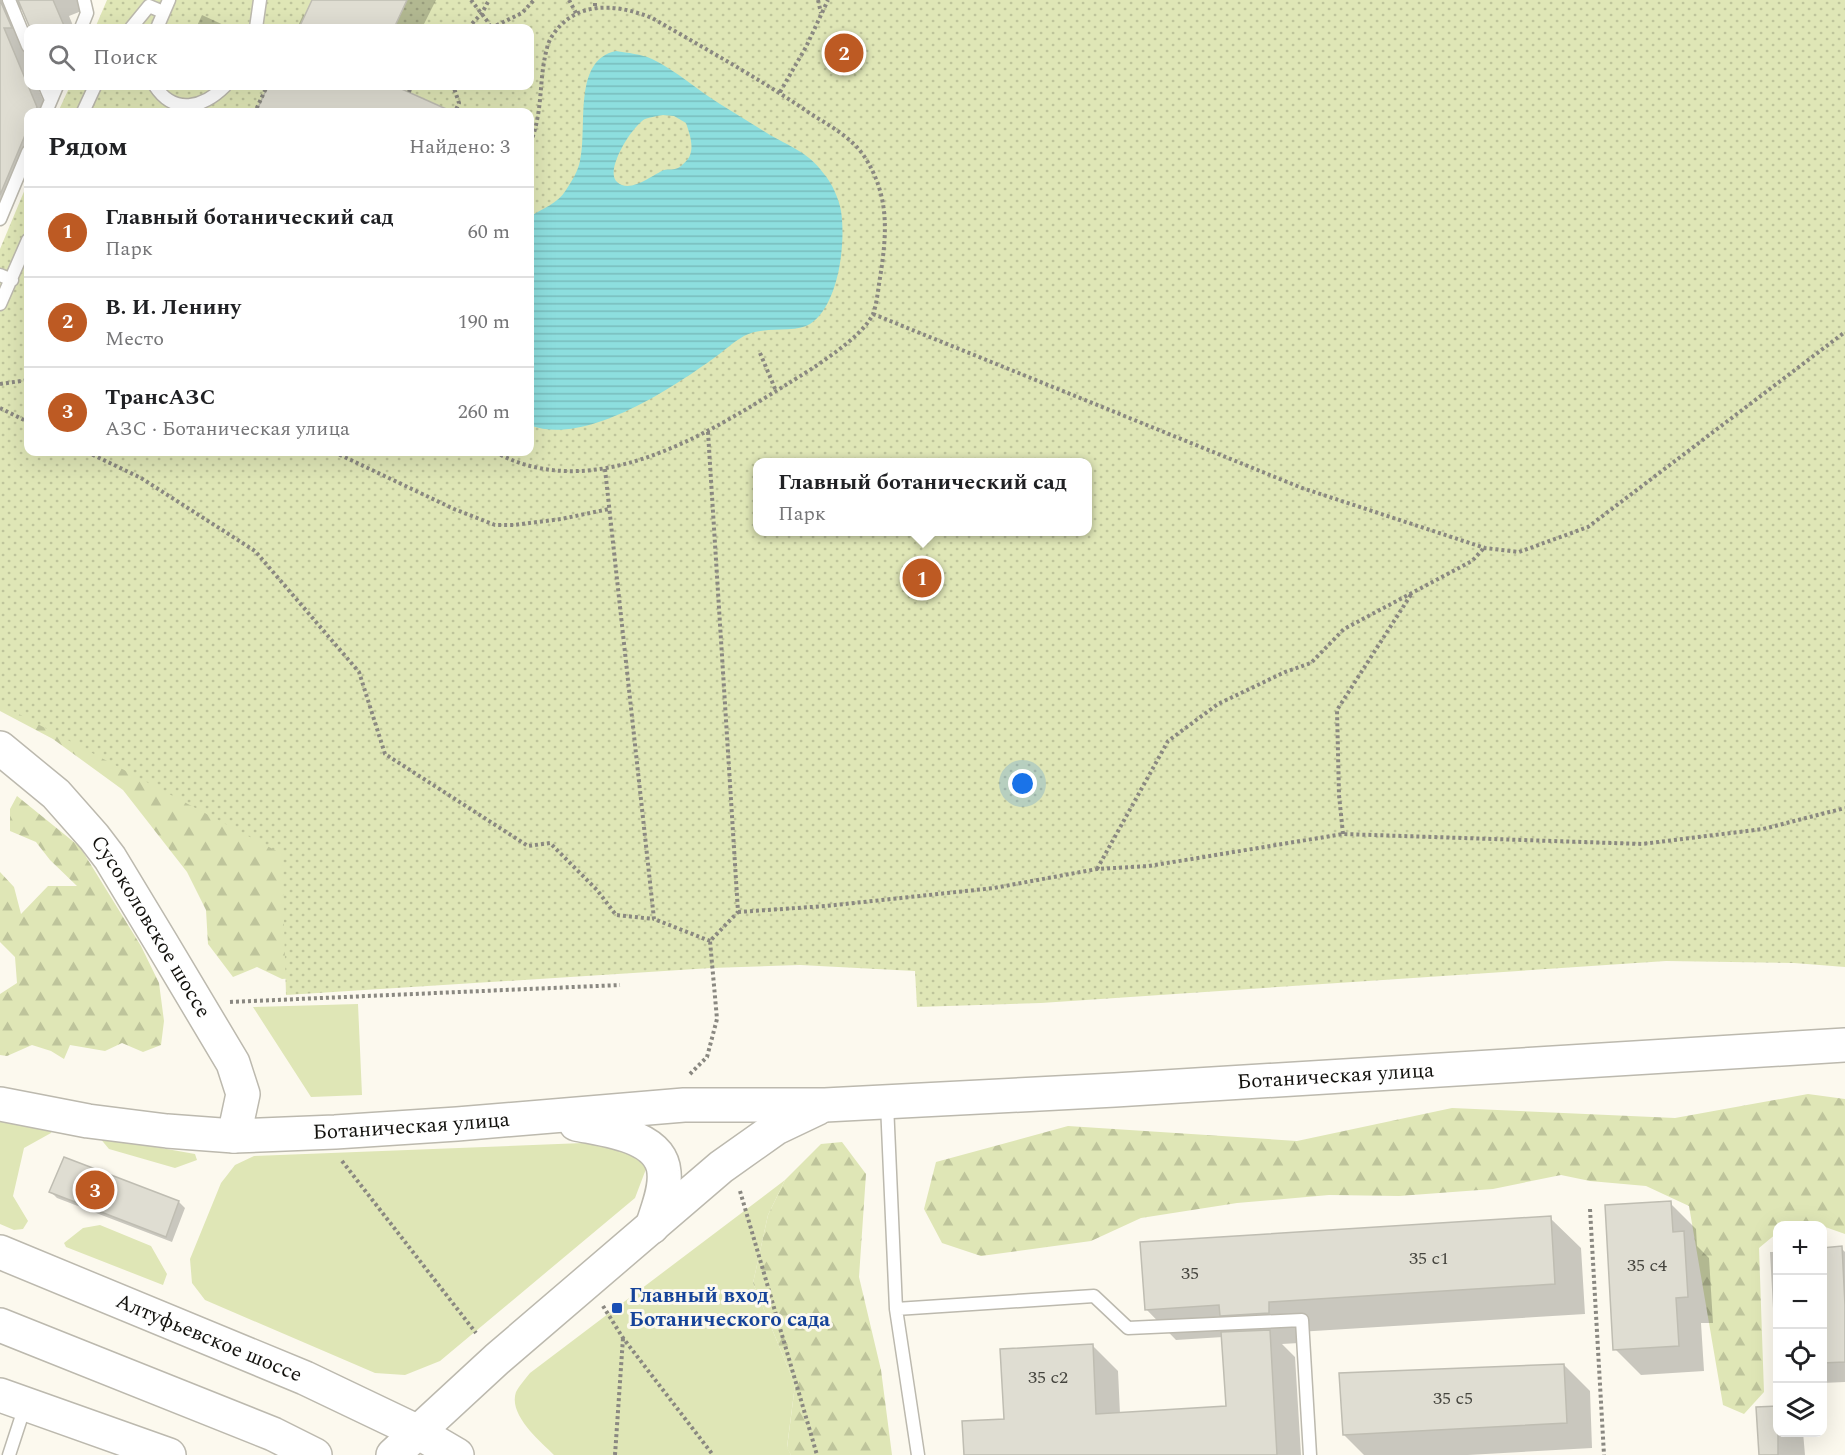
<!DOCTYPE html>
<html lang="ru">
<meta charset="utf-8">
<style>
body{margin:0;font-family:Spectral,serif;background:#f6f6f6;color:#202124}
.controls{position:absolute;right:18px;bottom:18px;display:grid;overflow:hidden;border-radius:12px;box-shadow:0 6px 24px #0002}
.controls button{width:54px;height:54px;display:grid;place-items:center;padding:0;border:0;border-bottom:2px solid #e0e0e0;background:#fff;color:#202124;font:30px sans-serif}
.you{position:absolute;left:1023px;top:784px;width:21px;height:21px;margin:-15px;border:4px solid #fff;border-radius:50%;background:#1a73e8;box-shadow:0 0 0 9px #1a73e833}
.badge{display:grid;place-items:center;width:39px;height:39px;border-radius:50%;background:#bd5a23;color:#fff;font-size:20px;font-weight:700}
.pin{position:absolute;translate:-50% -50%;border:3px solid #fff;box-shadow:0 2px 6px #0006}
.popup{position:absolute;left:753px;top:458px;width:339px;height:78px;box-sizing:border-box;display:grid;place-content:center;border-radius:12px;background:#fff;filter:drop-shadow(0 2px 4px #0005);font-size:20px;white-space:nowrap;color:#757577}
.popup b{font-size:22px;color:#202124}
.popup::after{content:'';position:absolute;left:50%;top:100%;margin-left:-12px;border:12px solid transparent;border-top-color:#fff}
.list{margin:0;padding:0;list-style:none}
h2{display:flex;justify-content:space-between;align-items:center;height:78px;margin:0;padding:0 24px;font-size:26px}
h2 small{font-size:20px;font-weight:400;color:#757577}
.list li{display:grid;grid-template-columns:39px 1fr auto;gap:18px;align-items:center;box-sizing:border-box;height:90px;padding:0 24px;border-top:2px solid #e0e0e0}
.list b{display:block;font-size:22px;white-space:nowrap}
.list p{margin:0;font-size:20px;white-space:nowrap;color:#757577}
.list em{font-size:20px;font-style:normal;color:#757577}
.icon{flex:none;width:33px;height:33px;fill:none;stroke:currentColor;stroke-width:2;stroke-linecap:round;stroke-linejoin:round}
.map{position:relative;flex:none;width:1845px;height:1455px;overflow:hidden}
.search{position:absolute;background:#fff;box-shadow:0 6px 24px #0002;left:24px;top:24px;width:510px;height:66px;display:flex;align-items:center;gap:15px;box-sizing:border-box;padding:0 21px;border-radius:12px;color:#757577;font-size:22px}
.panel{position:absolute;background:#fff;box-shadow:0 6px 24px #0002;left:24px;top:108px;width:510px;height:348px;border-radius:12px}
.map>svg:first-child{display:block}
.grass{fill:#dfe6b6}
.forest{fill:url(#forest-firs)}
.park{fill:url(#park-dots);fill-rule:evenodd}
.water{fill:url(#water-rules);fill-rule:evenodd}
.shadow{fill:#0003}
.building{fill:#dfddd2;stroke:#bfbdb2;stroke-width:1.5}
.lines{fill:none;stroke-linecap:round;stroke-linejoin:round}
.lane-casing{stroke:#bcb9ae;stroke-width:15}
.secondary-casing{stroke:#bcb9ae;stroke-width:36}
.path{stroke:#8a8881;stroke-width:4;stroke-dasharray:3 3;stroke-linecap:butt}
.lane{stroke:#fff;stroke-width:12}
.secondary{stroke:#fff;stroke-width:33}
.transit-dot{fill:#1a4fb4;stroke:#fcf9ee;stroke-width:2}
.labels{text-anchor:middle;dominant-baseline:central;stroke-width:6;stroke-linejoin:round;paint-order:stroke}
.number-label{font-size:18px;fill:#45443e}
.street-label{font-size:21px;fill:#12110d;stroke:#fcf9ee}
.transit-label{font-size:21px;font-weight:bold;fill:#164399;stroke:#fcf9ee;text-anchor:start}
</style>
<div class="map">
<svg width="1845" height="1455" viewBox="0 0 1845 1455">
<defs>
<pattern id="forest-firs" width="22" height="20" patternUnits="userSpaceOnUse" patternTransform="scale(1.5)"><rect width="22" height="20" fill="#dfe6b6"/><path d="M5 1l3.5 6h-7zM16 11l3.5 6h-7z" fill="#bec49b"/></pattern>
<pattern id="park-dots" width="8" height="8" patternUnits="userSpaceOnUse" patternTransform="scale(1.5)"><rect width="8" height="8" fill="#dfe6b6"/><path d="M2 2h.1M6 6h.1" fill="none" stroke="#bec49b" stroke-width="1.8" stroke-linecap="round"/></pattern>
<pattern id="water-rules" width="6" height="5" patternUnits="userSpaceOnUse" patternTransform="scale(1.5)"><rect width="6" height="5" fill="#8ddede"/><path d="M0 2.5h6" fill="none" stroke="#79bdbd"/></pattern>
</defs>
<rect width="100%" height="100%" fill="#fcf9ee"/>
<path class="grass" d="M 358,1004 L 362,1095 L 311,1097 L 253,1007 Z
M 0,1119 L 53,1127 L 51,1133 L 24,1148 L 13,1196 L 28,1221 L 23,1229 L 14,1230 L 0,1224 Z
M 99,1137 L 195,1154 L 197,1160 L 175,1168 L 109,1149 Z
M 608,1142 L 637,1151 L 646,1169 L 635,1198 L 440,1361 L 405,1375 L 375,1373 L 205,1300 L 192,1283 L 190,1259 L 221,1183 L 235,1165 L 254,1156 Z
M 785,1180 L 768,1215 L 753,1283 L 795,1385 L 787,1447 L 791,1455 L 554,1455 C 540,1441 508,1415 516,1392 C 519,1386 526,1378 530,1373 Z
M 100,1225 L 151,1246 L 167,1274 L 163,1285 L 66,1247 L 64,1243 L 83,1228 Z"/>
<path class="forest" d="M 0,672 L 599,969 L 611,976 L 550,945 L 311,977 L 282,979 L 257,967 L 233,977 L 208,944 L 206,910 L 187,872 L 123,790 L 53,739 L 0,711 Z
M 17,796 L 80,847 L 141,946 L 159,983 L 164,1021 L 161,1045 L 143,1052 L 122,1043 L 105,1051 L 70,1045 L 64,1059 L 51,1051 L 32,1045 L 7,1056 L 0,1055 L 0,994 L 17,983 L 15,957 L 0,942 L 0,872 L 14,887 L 21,914 L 48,886 L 77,886 L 50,860 L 36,842 L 10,831 L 10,809 Z
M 1808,1094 L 1845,1099 L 1845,1234 L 1814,1223 L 1778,1226 L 1777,1233 L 1759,1248 L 1764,1392 L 1744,1414 L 1723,1405 L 1689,1206 L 1646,1186 L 1590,1181 L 1561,1175 L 1493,1189 L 1399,1196 L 1329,1195 L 1237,1203 L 1141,1218 L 1091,1241 L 981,1256 L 942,1243 L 924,1209 L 936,1162 L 1068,1126 L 1297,1141 L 1452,1108 L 1675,1118 Z
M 842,1142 L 866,1174 L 859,1277 L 881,1370 L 892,1455 L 791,1455 L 787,1448 L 795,1385 L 753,1283 L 768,1215 L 785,1180 L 821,1144 Z"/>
<path class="park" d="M 107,0 L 1845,0 L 1845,967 L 1794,963 L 1666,961 L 1041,1003 L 917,1007 L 915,971 L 800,965 L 711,968 L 286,995 L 282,854 L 0,704 L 0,249 L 28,182 L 28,452 L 530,452 L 530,112 L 58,112 L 70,86 L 530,86 L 530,28 L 95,28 ZM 757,462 L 1087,462 L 1087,532 L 757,532 Z"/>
<path class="water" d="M 616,51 C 628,53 641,54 652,59 C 677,71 697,90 720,104 C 734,113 748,121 762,130 C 786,146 806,149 824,174 C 832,183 839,199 841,211 C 846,243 839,305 810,324 C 794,334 763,325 744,336 C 733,342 724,351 714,358 C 671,389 583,447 530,425 L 530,217 C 542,208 558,204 566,190 C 572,181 578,171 580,161 C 588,127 572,60 616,51 ZM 663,115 L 674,116 L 686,123 C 689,132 694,145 690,155 C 689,159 682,166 678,168 C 674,170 669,169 664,170 C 652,175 630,194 617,182 C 604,171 632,126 645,119 C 650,117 657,116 663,115 Z"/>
<path class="shadow" d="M 0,0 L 87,0 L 89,8 L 69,16 L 74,28 L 31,28 L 22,9 L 18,12 L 28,47 L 28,86 L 37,86 L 48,112 L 28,112 L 28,174 L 12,181 L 0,217 Z
M 335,0 L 436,0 L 422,28 L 297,28 L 303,15 L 306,17 Z
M 202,15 L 228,27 L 230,28 L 196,28 Z
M 270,86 L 408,86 L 405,92 L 427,102 L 437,112 L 260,112 L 258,111 Z
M 64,1159 L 179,1202 L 185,1208 L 172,1242 L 57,1198 L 51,1192 Z
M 1670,1203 L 1696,1229 L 1697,1246 L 1709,1258 L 1713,1323 L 1701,1323 L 1704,1371 L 1641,1375 L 1615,1349 Z
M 1550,1218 L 1581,1248 L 1585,1314 L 1298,1332 L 1299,1343 L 1282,1344 L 1295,1357 L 1301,1455 L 966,1455 L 1092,1345 L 1118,1371 L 1120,1414 L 1227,1407 L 1223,1337 L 1176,1340 L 1146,1309 Z
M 1841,1248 L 1845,1252 L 1845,1382 L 1822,1383 L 1822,1249 Z
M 1770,1252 L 1778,1252 L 1778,1366 L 1776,1365 Z
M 1564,1365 L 1590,1391 L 1592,1448 L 1468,1455 L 1364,1455 L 1344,1435 Z
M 1778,1432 L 1803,1432 L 1805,1455 L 1764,1455 Z"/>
<path class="building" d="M 0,0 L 12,28 L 4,28 L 37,107 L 35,112 L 28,112 L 28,128 L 0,195 Z
M 18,0 L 53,0 L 65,28 L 30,28 Z
M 312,0 L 407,0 L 394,28 L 299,28 Z
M 268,86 L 395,86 L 453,112 L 256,112 Z
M 64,1157 L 179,1201 L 166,1237 L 49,1192 Z
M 1671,1201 L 1673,1232 L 1684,1231 L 1688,1297 L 1676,1298 L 1679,1346 L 1613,1350 L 1605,1205 Z
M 1551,1216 L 1555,1284 L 1269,1302 L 1269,1313 L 1220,1316 L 1219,1305 L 1145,1310 L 1140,1242 Z
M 1842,1246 L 1845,1305 L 1845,1362 L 1822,1363 L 1822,1248 Z
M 1270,1330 L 1277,1455 L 964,1455 L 962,1421 L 1004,1419 L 1000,1349 L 1093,1344 L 1096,1414 L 1226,1406 L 1221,1332 Z
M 1564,1364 L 1567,1423 L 1343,1435 L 1339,1373 Z
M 1778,1406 L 1778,1455 L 1759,1455 L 1756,1407 Z"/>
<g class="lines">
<g class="lane-casing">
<path id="lane" d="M 9,0 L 28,46
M 81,28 L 87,13 L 84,0
M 131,28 L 149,6 L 163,12
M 157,28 L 169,0
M 256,28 L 260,0
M 45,86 L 51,100
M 155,86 C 174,115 203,108 225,86
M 46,112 L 57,86
M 83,112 L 95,86
M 0,219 L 28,152
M 0,275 L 12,280
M 0,304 L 28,240
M 887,1104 L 896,1309 L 918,1455
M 896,1309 L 1094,1296 L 1128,1328 L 1302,1320 L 1310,1455
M 9,1455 L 25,1406"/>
</g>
<g class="secondary-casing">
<g id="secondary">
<path id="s1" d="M 0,748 L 56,794 L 94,837 L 110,858 L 162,944 L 233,1063 L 243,1094 L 234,1136"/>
<path id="s2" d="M 0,1104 L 88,1121 L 167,1131 L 234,1136 L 335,1132 L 457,1124 L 684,1105 L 825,1105 L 1115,1090 L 1845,1045"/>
<path d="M 576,1124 C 604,1130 661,1135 664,1172 C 666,1190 657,1210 652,1227"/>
<path id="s3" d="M 0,1252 L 305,1378 L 416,1431 L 457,1455"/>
<path d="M 0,1325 L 273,1434 L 315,1455"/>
<path d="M 0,1395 L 169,1455"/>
<path d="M 393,1455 L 497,1359 L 721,1167 L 776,1128 L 818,1108"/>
</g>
</g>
<path class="path" d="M 471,0 L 488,22 L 491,28
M 569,0 L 576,13
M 818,0 L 821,13
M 595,6 L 595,0
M 468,28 L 482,13 L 489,0
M 491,28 L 522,13 L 534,0
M 450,86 L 454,88 L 459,103 L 455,112
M 409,92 L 411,86
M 780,92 L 806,47 L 828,0
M 257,112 L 255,112 L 267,86
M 873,314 L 1302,488 L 1485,548 L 1519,552 L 1588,527 L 1845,332
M 760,353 L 776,391
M 0,384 L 28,380
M 0,408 L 28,422
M 87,452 L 141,478 L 255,551 L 359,672 L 385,754 L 528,846 L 550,843 L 597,890 L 616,915 L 654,919
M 334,452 L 454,509 L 495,525 L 514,525 L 561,519 L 609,509
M 495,452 C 594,506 707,434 789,383 C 812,369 862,338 873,314 C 877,304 878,289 880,278 C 887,233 890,196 864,156 C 851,137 830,126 811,114 C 760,79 706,49 652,18 C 622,6 586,0 561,25 C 555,31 549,39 547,48 C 538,82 544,109 530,144
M 605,469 L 654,919 L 710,941
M 1343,834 L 1339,795 L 1337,710 L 1412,593
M 1097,869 L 1168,741 L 1218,704 L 1285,672 L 1311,663 L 1344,629 L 1472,561 L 1484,548
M 738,912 L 826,906 L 994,888 L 1097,869 L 1149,866 L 1343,834 L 1642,844 L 1763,829 L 1845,808
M 230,1002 L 620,985
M 690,1074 L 707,1057 L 717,1019 L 710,941 L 738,912 L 708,432
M 342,1161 L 476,1333
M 740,1191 L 817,1455
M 1590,1209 L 1604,1455
M 603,1306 L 623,1338 L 713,1455
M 615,1455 L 623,1338"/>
<use href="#lane" class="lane"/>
<use href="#secondary" class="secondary"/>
</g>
<rect class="transit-dot" x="611" y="1302" width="12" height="12" rx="3"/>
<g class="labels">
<g class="number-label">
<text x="1429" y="1258">35 с1</text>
<text x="1647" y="1265">35 с4</text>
<text x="1190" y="1273">35</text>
<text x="1048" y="1377">35 с2</text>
<text x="1453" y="1398">35 с5</text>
</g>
<g class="street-label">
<text stroke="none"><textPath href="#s1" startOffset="236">Сусоколовское шоссе</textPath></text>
<text stroke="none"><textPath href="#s2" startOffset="1340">Ботаническая улица</textPath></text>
<text stroke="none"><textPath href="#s2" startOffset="414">Ботаническая улица</textPath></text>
<text stroke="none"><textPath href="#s3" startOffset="226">Алтуфьевское шоссе</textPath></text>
</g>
<g class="transit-label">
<text x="629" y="1296">Главный вход<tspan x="629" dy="24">Ботанического сада</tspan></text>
</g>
</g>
</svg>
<div class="controls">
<button>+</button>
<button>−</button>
<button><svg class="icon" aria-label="locate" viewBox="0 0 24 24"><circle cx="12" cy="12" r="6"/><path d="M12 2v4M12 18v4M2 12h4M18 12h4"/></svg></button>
<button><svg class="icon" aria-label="layers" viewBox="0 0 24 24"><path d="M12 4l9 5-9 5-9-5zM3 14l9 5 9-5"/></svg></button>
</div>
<div class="you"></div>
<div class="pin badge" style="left:922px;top:578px">1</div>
<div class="popup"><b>Главный ботанический сад</b>Парк</div>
<div class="pin badge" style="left:844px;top:53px">2</div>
<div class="pin badge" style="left:95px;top:1190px">3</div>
<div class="search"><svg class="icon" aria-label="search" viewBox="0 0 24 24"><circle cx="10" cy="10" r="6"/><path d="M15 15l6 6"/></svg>Поиск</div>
<section class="panel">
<h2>Рядом<small>Найдено: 3</small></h2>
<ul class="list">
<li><span class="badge">1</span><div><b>Главный ботанический сад</b><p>Парк</p></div><em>60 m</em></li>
<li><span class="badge">2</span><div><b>В. И. Ленину</b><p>Место</p></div><em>190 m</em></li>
<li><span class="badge">3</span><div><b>ТрансАЗС</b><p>АЗС · Ботаническая улица</p></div><em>260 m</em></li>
</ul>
</section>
</div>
